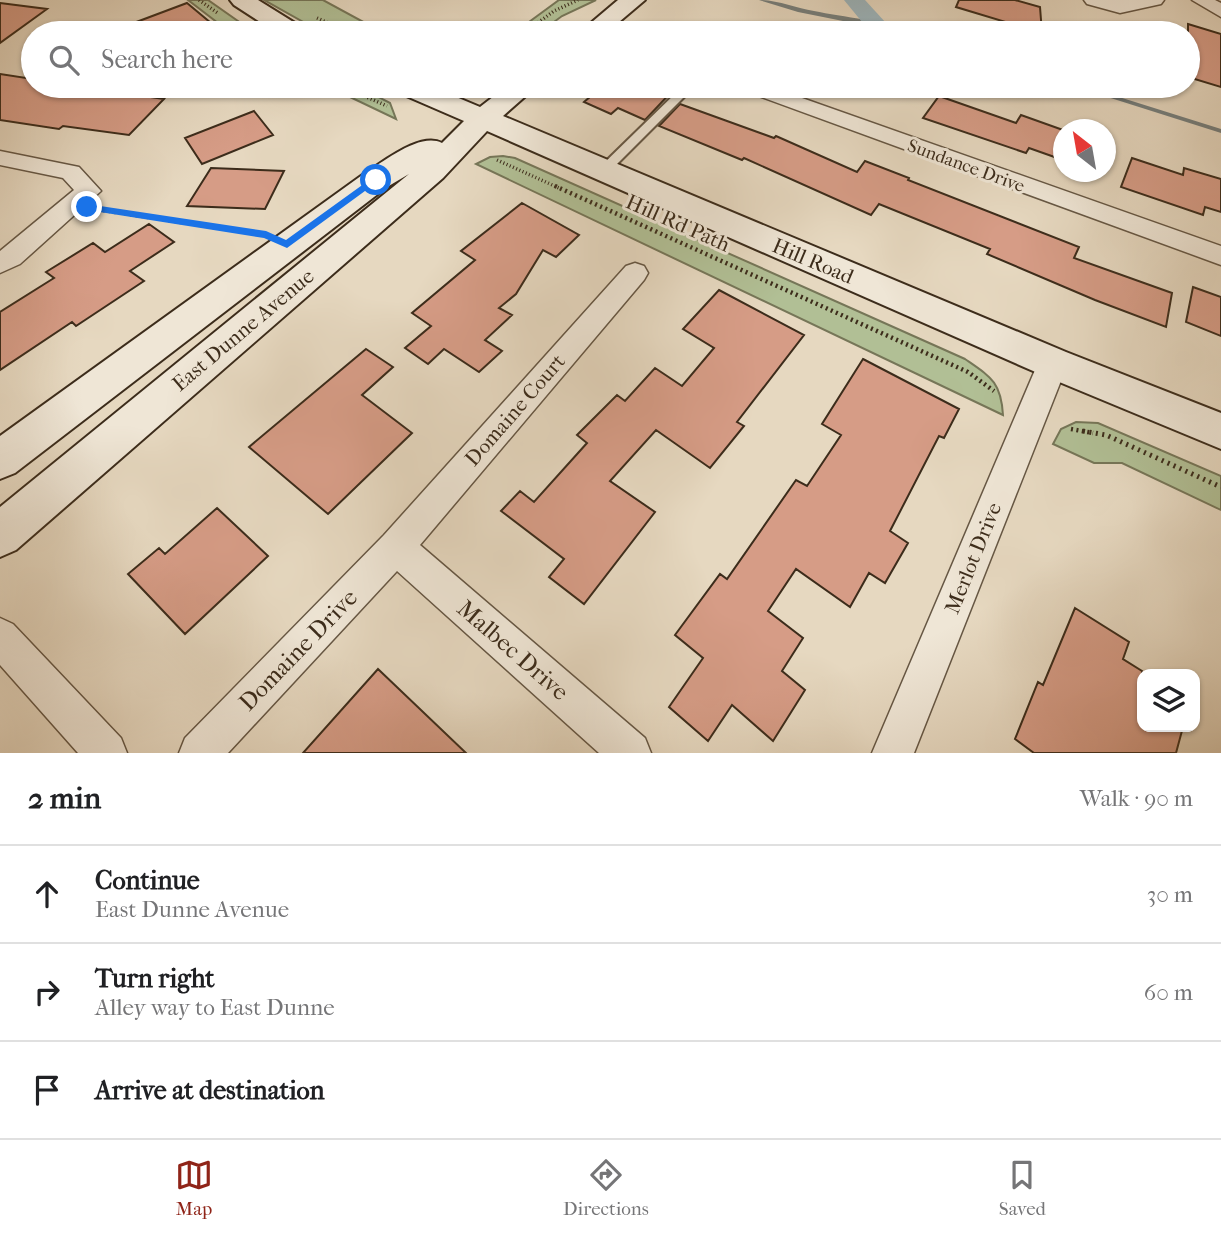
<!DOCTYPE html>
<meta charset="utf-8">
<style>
body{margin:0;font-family:"IM FELL French Canon",serif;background:#f6f6f6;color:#202124}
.controls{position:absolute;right:21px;bottom:21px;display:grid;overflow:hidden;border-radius:14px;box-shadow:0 2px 5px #0004}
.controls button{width:63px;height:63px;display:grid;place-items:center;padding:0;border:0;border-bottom:2px solid #e0e0e0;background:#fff;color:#202124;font:35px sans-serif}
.compass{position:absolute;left:1053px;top:119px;width:63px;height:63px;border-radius:50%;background:#fff;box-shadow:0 2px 5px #0004;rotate:329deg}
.stop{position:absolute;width:21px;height:21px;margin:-16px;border:5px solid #1a73e8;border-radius:50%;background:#fff}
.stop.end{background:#1a73e8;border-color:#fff;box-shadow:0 2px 7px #0008}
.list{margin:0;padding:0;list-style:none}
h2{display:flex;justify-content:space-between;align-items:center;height:91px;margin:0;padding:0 28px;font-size:30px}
h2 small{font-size:23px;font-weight:400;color:#757577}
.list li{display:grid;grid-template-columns:46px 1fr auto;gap:21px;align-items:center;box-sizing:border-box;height:98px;padding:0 28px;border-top:2px solid #e0e0e0}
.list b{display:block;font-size:26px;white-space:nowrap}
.list p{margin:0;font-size:23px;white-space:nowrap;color:#757577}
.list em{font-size:23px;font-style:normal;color:#757577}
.icon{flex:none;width:38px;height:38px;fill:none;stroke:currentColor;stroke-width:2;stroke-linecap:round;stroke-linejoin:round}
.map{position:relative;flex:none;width:1221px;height:753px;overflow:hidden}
.search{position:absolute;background:#fff;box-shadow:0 2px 5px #0004;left:21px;right:21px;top:21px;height:77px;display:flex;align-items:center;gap:18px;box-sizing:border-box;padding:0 24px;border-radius:38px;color:#757577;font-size:26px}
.sheet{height:385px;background:#fff}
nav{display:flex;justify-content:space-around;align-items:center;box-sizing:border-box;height:98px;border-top:2px solid #e0e0e0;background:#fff;font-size:19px;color:#757577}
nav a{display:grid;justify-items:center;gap:4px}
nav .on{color:#8f2418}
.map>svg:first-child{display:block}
.green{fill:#b1bf95;stroke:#767658;stroke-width:2}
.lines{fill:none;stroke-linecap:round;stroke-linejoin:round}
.stream{fill:#767f7d;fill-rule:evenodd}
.canal{fill:#9db6be;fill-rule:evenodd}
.building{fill:#d69c86;stroke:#3c2c1b;stroke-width:2}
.lane-casing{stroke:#665744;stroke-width:4}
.street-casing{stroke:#665744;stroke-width:3}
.secondary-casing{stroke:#3c2c1b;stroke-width:4}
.path-far2{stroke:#3c2c1b;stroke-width:3.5;stroke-dasharray:1 2.5;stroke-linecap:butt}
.path-far1{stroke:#3c2c1b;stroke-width:4.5;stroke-dasharray:2 3.5;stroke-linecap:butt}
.path{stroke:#3c2c1b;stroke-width:5;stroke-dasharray:2 4.5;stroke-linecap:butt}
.lane{fill:#efe6d6;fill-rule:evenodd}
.street{fill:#efe6d6;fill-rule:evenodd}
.secondary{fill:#efe6d6;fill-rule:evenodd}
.route{fill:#1a73e8}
.labels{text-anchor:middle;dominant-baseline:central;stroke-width:6;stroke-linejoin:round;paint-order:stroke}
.far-street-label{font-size:18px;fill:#3c2c1b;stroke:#efe6d6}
.street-label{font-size:21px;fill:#3c2c1b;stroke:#efe6d6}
.near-street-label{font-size:24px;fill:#3c2c1b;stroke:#efe6d6}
</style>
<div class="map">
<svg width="1221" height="753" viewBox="0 0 1221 753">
<rect width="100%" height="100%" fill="#e6d8c0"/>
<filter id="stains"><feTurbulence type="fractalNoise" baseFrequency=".00286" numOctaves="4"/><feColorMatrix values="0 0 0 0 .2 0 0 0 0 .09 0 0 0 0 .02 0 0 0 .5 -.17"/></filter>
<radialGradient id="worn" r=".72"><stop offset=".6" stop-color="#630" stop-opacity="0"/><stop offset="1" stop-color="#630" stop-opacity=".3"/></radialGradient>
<path class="green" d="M 188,0 L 208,0 L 255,33 L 231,33 Z
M 264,0 L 323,0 L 367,24 L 427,33 L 323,33 Z
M 559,0 L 596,0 L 562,16 L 539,33 L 514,33 Z
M 327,86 C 355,86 366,90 390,103 L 396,119 Z
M 503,156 L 515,158 L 965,359 C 991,377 1001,382 1003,415 L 476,164 L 490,157 Z
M 1076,422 L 1098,423 L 1221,476 L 1221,510 L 1122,463 L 1094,463 L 1053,444 L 1061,429 Z"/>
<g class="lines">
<path class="stream" d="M 759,0 C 777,0 796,8 814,11 C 842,17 888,21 912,33 L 903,33 L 798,12 Z
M 1075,86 L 1084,86 L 1221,129 L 1221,133 L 1076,87 Z"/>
<path class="canal" d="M 844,0 L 865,0 L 886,23 L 883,28 L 867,28 Z"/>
</g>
<path class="building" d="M 959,0 L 1015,0 L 1040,7 L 1042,33 L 956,7 Z
M 0,3 L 47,9 L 0,43 Z
M 187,3 L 223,33 L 115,33 L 115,30 Z
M 1188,24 L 1221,34 L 1221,87 L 1188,77 Z
M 0,74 L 33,79 L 33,86 L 76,86 L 164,99 L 129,135 L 63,126 L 59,129 L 0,120 Z
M 566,86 L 677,86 L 645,120 L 618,108 L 611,114 L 584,102 L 591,96 Z
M 939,96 L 1016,123 L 1021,115 L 1063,130 L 1063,160 L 1029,148 L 1026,153 L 923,118 Z
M 680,104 L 774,138 L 776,136 L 857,172 L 865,161 L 909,178 L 908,180 L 1079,247 L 1074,258 L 1172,293 L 1166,327 L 1095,300 L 987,254 L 990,249 L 879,204 L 871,215 L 744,158 L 742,160 L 659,126 Z
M 254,111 L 273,135 L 202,164 L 185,138 Z
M 1132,158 L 1183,175 L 1184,168 L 1221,179 L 1221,212 L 1205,207 L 1203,215 L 1121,187 Z
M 211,168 L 284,171 L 265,209 L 187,206 Z
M 522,203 L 579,235 L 556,257 L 543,250 L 516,294 L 499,308 L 512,315 L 485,340 L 502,351 L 479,372 L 444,349 L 428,364 L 405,348 L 431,326 L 412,313 L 475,260 L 461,251 Z
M 149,224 L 174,242 L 130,271 L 144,281 L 76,326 L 72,322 L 0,370 L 0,312 L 54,278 L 46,272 L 93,243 L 105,252 Z
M 1193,287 L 1221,297 L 1221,336 L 1186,322 Z
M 719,290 L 804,335 L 737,422 L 744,426 L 710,468 L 656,430 L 610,481 L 655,512 L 584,604 L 549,577 L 564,559 L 501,511 L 520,491 L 534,502 L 587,443 L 577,435 L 617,395 L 625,401 L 655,368 L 682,386 L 714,348 L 683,329 Z
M 366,349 L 393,367 L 362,395 L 412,433 L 328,514 L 249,447 Z
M 863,359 L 959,409 L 944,438 L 939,436 L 890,531 L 908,543 L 885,583 L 869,573 L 850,607 L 796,569 L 768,611 L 803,638 L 782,671 L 805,690 L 773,741 L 732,705 L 708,741 L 669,707 L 703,658 L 675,635 L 720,574 L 727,579 L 796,480 L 807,486 L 841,435 L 822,424 Z
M 217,508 L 268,556 L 185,634 L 128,574 L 159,548 L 165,554 Z
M 1075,608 L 1129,642 L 1123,659 L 1142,671 L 1142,727 L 1183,727 L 1176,753 L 1034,753 L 1015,739 L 1038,682 L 1043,685 Z
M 378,669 L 466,753 L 303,753 Z"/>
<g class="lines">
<g class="lane-casing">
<path id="lane" d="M 680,86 L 690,86 L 688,93 L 607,174 L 599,174 L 599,168 L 679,90 Z"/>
</g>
<g class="street-casing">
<path id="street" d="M 1084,0 L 1164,0 L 1161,4 L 1120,13 L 1087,4 Z
M 1192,0 L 1215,0 L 1221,3 L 1221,17 Z
M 742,86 L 768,86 L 1221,246 L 1221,265 L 745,91 Z
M 0,151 L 79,167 L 101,191 L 20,264 L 0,273 L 0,251 L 74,190 L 63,178 L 0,165 Z
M 635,263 L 644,266 L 648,273 L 644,280 L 420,545 L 645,738 L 651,753 L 599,753 L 397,571 L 228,753 L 179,753 L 185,738 L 384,535 L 626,266 Z
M 1053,351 L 1063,355 L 1068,363 L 914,753 L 872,753 L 1038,363 L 1043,355 Z
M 0,618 L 13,624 L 121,738 L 127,753 L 78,753 L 0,665 Z"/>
</g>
<g class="secondary-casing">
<path id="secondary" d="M 230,0 L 258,0 L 303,28 L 306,33 L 277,33 L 234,5 Z
M 618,0 L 645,0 L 606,33 L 579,33 Z
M 393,86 L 430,86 L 480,107 L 507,86 L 537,86 L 503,116 L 1066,352 L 1221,413 L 1221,449 L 1040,374 L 487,131 L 443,178 L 16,550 L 0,557 L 0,507 L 409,174 L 387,187 L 15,473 L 0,479 L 0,436 L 365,173 C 385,161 420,132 442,143 L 464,121 L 397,92 Z"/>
</g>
<path class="path-far2" d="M 199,0 L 219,14
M 317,18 L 351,33
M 524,33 L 554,11 L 578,0
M 342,86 L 387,106
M 497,160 L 559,188"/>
<path class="path-far1" d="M 555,186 L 968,372 L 994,391
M 103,210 L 253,233
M 1071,429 L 1093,433"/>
<path class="path" d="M 1083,431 L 1106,435 L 1221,487"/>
<use href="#lane" class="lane"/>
<use href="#street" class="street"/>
<use href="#secondary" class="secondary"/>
</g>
<path class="route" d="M 372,178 L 380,180 L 287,248 L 264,238 L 87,210 L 82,207 L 87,204 L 266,231 L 286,240 Z"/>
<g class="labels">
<g class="far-street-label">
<text transform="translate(966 166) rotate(20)">Sundance Drive</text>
</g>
<g class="street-label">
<text transform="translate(678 223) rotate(24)">Hill Rd Path</text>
<text transform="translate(813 261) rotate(23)">Hill Road</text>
<text transform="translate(243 330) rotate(-40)">East Dunne Avenue</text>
<text transform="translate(515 410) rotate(-49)">Domaine Court</text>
<text transform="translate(973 558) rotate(-68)">Merlot Drive</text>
</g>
<g class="near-street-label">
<text transform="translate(298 650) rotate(-46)">Domaine Drive</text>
<text transform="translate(513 650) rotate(41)">Malbec Drive</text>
</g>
</g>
<rect width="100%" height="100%" filter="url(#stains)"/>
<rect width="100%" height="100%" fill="url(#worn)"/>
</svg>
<div class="controls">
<button><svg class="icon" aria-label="layers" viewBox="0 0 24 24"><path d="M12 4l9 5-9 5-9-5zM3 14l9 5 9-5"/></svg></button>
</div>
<svg class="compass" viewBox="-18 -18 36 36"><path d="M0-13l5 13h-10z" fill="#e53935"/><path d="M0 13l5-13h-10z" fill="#757577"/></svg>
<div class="stop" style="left:376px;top:180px"></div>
<div class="stop end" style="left:87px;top:207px"></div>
<div class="search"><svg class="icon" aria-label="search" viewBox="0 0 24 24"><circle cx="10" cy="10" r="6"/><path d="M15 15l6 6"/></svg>Search here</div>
</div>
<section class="sheet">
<h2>2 min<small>Walk · 90 m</small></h2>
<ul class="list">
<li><svg class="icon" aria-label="ahead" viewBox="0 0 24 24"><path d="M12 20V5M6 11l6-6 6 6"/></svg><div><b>Continue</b><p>East Dunne Avenue</p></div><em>30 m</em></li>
<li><svg class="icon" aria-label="right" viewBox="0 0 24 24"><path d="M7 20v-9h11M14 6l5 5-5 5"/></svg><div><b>Turn right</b><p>Alley way to East Dunne</p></div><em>60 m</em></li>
<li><svg class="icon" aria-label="arrive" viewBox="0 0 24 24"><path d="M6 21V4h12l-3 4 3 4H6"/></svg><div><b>Arrive at destination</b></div></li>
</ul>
</section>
<nav>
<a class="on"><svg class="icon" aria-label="map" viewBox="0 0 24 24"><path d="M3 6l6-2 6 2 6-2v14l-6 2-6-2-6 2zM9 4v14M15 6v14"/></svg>Map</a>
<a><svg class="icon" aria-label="directions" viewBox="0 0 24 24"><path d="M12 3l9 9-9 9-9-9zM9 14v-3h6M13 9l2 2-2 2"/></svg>Directions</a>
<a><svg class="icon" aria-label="saved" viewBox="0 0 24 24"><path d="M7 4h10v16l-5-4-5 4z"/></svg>Saved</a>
</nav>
